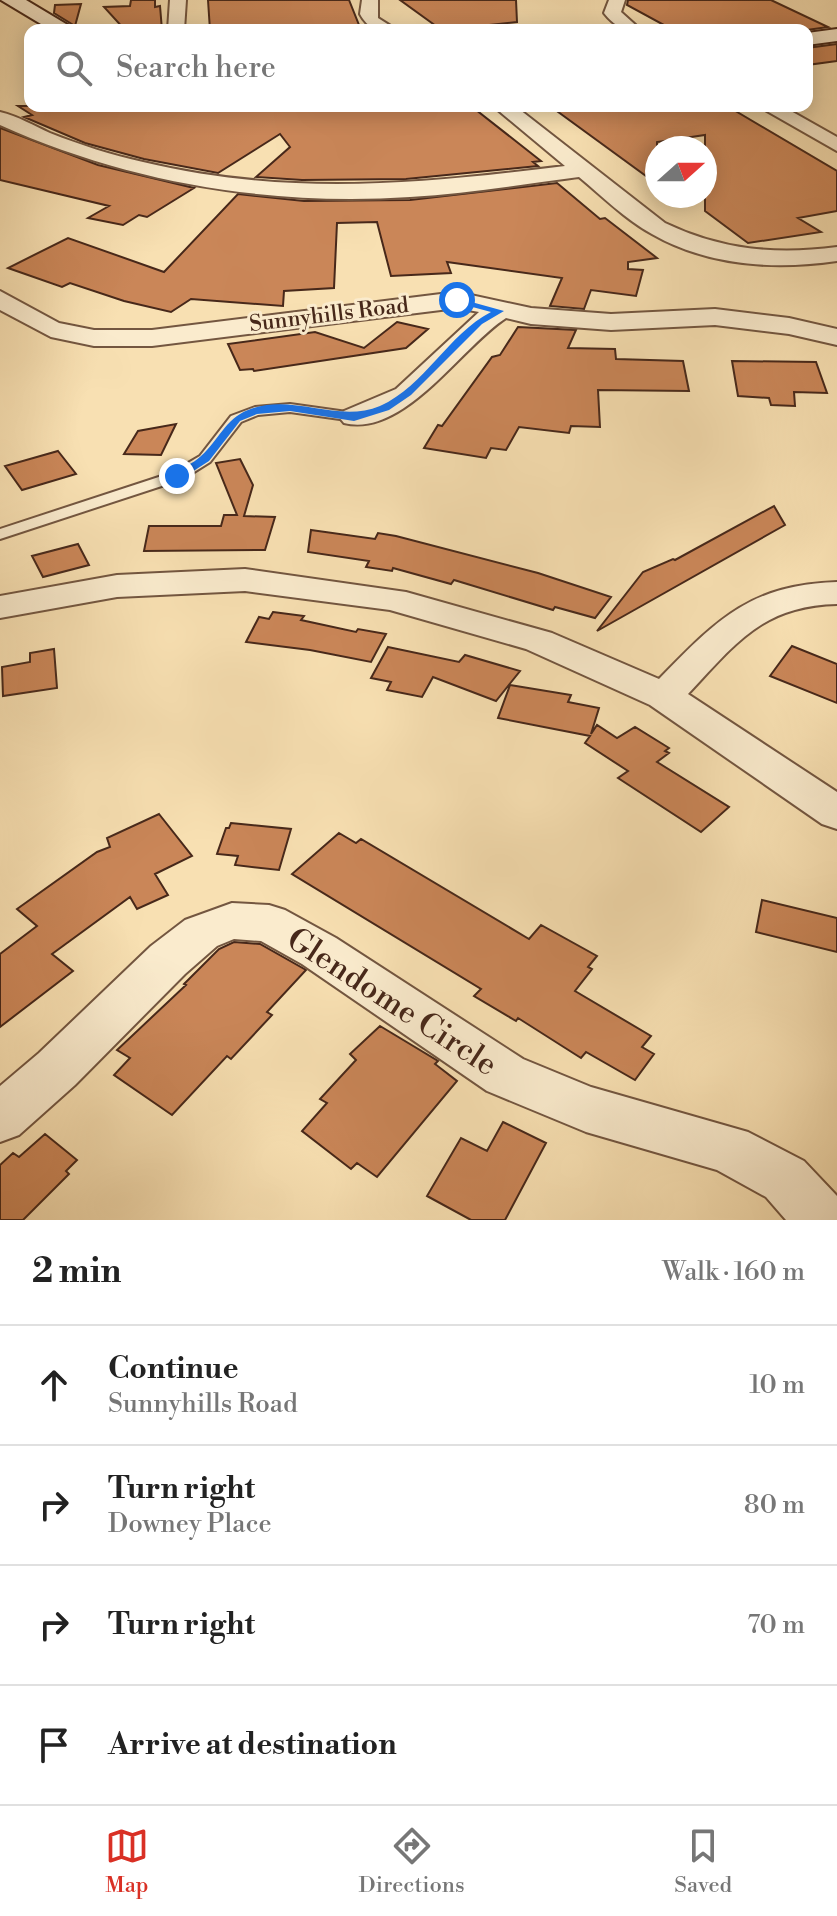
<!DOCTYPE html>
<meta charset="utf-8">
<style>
body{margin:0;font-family:"Libre Bodoni",serif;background:#f6f6f6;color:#222}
.compass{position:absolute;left:645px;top:136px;width:72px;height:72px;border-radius:50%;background:#fff;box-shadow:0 4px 20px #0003;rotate:69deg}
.stop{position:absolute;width:24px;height:24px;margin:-18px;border:6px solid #1a73e8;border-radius:50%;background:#fff}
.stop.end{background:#1a73e8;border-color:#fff;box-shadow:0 2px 8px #0008}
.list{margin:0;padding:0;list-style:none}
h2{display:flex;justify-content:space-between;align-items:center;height:104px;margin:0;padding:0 32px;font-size:34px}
h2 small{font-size:26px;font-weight:400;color:#767676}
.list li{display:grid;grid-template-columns:52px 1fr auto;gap:24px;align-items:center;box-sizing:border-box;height:120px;padding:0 32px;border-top:2px solid #e0e0e0}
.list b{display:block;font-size:30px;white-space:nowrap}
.list p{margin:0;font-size:26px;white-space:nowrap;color:#767676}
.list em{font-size:26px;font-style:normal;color:#767676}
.icon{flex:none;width:44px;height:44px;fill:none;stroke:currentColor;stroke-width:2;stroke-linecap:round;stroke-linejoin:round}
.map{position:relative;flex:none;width:837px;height:1220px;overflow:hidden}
.search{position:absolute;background:#fff;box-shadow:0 4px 20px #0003;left:24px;right:24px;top:24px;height:88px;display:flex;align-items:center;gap:20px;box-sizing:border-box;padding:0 28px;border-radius:16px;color:#767676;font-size:30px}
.sheet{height:584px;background:#fff}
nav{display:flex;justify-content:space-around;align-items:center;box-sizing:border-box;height:112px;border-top:2px solid #e0e0e0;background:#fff;font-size:22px;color:#767676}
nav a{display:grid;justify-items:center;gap:4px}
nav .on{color:#d93025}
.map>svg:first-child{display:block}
.building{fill:#ca8658;stroke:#47281a;stroke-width:2}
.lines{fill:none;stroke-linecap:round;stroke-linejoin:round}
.lane-casing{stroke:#735640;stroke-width:4}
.street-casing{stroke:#735640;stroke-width:4}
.secondary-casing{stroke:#47281a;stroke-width:4}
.lane{fill:#faebcd;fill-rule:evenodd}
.street{fill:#faebcd;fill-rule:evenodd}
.secondary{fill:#faebcd;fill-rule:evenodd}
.route{fill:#1a73e8}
.labels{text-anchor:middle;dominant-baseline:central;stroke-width:6;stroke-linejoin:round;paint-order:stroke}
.far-street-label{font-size:22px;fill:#47281a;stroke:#faebcd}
.near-street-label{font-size:32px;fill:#47281a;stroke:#faebcd}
</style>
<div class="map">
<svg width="837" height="1220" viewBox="0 0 837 1220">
<rect width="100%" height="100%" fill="#f8e0b2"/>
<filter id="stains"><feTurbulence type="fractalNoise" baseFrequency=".0025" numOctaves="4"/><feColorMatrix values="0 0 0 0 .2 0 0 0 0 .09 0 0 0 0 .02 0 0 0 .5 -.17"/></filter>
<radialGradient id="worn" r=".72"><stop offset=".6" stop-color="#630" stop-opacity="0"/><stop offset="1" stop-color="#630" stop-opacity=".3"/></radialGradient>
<path class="building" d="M 131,0 L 155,0 L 155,7 L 160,6 L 162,30 L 125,30 L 104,7 L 130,6 Z
M 208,0 L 349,0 L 361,30 L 210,30 Z
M 400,0 L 516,0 L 517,22 L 452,29 L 446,25 L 436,26 Z
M 628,0 L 771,0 L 828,27 L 807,30 L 673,30 L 627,5 Z
M 81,4 L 75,26 L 54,13 L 55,5 Z
M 837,44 L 837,61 L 807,65 L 807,48 Z
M 18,106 L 471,106 L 541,161 L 533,162 L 538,166 L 406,179 L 302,180 L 256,177 L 290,147 L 280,134 L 218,173 L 144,159 L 85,143 L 24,117 L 32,115 Z
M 550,106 L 727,106 L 837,171 L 837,211 L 798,218 L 821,232 L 748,243 L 705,211 L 705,135 L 657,142 L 657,184 Z
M 0,128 L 98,165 L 194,188 L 147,217 L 139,215 L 123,225 L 88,218 L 109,206 L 0,180 Z
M 557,183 L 600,219 L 605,218 L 657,258 L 628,262 L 628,269 L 643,270 L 636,296 L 591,290 L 584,309 L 550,306 L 562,278 L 447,262 L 451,273 L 391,276 L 377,222 L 337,223 L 334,288 L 284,291 L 283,306 L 191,299 L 171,312 L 124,301 L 70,283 L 62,287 L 8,268 L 68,238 L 164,272 L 238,194 L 304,201 L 410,200 Z
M 397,322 L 428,329 L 406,348 L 254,371 L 253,369 L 240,370 L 228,344 L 315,332 L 364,348 Z
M 518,327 L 576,330 L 568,348 L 615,349 L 616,359 L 683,361 L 689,391 L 598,390 L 600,427 L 571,426 L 569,433 L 519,427 L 506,450 L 491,448 L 486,458 L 424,448 L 438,425 L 442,426 L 492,357 L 500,355 Z
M 732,361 L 816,362 L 827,393 L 794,392 L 795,406 L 771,405 L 769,398 L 738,396 Z
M 176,424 L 161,455 L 124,454 L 138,431 Z
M 58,451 L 76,474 L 22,490 L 5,466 Z
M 240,459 L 253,485 L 244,516 L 275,517 L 265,550 L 144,551 L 149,526 L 221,526 L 224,515 L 237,515 L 216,463 Z
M 774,506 L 785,525 L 597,631 L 643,572 L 673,559 L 675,560 Z
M 311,530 L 375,539 L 378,533 L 396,536 L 538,573 L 611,597 L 595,618 L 555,607 L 553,610 L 454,580 L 451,584 L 393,568 L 392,571 L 366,567 L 369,561 L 308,552 Z
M 78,544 L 89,565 L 43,577 L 32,556 Z
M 273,612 L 304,616 L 301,620 L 356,632 L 358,629 L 386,634 L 371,662 L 310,650 L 246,642 L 259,617 L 269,619 Z
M 792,646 L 837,664 L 837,703 L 770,676 Z
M 388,647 L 459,662 L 465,655 L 520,671 L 496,701 L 433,677 L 422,697 L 387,690 L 391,682 L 371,678 Z
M 54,649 L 57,688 L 3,696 L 2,667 L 30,662 L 30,653 Z
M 510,685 L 571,695 L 568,702 L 599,708 L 591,734 L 597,725 L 617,738 L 635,727 L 669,748 L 665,751 L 669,753 L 657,762 L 729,807 L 701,832 L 618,778 L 628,771 L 585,743 L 590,736 L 498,718 Z
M 159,814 L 192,856 L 155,874 L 168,895 L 137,909 L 130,897 L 52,954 L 73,971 L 0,1027 L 0,954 L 37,926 L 17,909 L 97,852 L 110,847 L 107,838 Z
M 231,823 L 291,829 L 279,870 L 235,865 L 238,856 L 217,854 L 226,828 L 229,828 Z
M 339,833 L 356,843 L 361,839 L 529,939 L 541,925 L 597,956 L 588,967 L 592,969 L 575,991 L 651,1036 L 642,1047 L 654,1054 L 635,1080 L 586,1052 L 581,1058 L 518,1018 L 516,1021 L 474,996 L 481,989 L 292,874 Z
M 762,900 L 837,918 L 837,952 L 756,932 Z
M 234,942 L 260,944 L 306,970 L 267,1012 L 272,1015 L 231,1059 L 227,1056 L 172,1115 L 114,1075 L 130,1058 L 117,1050 L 186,985 L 184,984 L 219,949 Z
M 380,1026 L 438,1061 L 435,1064 L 457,1081 L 377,1177 L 357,1163 L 351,1169 L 302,1131 L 327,1103 L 320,1099 L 356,1060 L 350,1054 Z
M 503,1122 L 546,1143 L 505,1220 L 471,1220 L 427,1196 L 461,1138 L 487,1151 Z
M 45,1134 L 77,1160 L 66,1171 L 69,1174 L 23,1220 L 0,1220 L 0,1165 L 13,1153 L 19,1157 Z"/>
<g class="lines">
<g class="lane-casing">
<path id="lane" d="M 290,404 L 354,413 L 361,417 L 354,421 L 290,412 L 258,415 L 241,422 L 210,462 L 183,479 L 0,539 L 0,529 L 171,473 L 200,456 L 231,416 L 255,407 Z"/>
</g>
<g class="street-casing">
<path id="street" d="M 170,0 L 186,0 L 184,30 L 168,30 Z
M 362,0 L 378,0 L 378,18 L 397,30 C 380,30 369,31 360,14 Z
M 609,0 L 625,0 L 621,12 L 641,30 C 624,30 615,27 604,13 Z
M 493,106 L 515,106 L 665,223 C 721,250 776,255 837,247 L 837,261 C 775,270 708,266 652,234 C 626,220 602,196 579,177 C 523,184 467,194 410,197 C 269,206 129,183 0,125 L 0,112 C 18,116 34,126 50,133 C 80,145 112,155 143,162 C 289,197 419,184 565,166 Z
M 758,106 L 782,106 L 837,137 L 837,151 Z
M 0,291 L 59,323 L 94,330 L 152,330 L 457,292 L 531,308 L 611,314 L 715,309 L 789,318 L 837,329 L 837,345 L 789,334 L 715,325 L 611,330 L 531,324 L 506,318 C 461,347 404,438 344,423 L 339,417 L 344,411 L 396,389 L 479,312 L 457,308 L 152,346 L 94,346 L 51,337 L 0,310 Z
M 245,569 L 406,592 L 552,633 L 659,679 C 717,620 749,585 837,582 L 837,604 C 762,606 736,643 688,694 L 837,792 L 837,829 L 822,824 L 650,705 L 526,649 L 390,610 L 245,591 L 117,597 L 0,618 L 0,596 L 117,575 Z
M 232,903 L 269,905 L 285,910 L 336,938 L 523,1059 L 591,1087 L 748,1132 L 804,1161 L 837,1196 L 837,1220 L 786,1220 L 766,1197 L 717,1170 L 586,1132 L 487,1091 L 302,964 L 261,941 L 234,939 L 217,946 L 185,974 L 75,1085 L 19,1135 L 0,1142 L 0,1086 L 39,1053 L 151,946 L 185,920 Z"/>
</g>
<g class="secondary-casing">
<path id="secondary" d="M 1,0 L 26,0 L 76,30 L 51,30 Z
M 837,29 L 837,41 L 807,45 L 807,33 Z"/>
</g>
<use href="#lane" class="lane"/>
<use href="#street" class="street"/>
<use href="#secondary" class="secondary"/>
</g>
<path class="route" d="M 457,298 L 504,311 L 482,324 L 411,395 L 389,410 L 354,421 L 290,411 L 257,414 L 240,421 L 209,461 L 181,479 L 171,476 C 180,468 193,464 201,456 C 219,440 225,419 248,410 C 292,392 337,424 380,406 C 425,386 448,334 491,312 L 454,302 Z"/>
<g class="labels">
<g class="far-street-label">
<text transform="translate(329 315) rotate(-7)">Sunnyhills Road</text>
</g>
<g class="near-street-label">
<text transform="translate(392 1002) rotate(33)">Glendome Circle</text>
</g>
</g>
<rect width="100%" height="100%" filter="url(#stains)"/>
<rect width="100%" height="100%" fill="url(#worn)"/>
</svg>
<svg class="compass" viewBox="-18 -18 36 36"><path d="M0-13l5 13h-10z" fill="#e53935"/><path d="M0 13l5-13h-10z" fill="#767676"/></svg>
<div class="stop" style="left:457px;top:300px"></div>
<div class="stop end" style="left:177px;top:476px"></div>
<div class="search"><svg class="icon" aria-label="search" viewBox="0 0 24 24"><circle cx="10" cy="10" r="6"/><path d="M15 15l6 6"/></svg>Search here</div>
</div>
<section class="sheet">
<h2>2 min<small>Walk · 160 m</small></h2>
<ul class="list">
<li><svg class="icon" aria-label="ahead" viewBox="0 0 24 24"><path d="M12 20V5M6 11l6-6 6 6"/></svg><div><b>Continue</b><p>Sunnyhills Road</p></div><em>10 m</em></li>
<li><svg class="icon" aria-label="right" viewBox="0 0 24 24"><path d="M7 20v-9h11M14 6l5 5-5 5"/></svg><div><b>Turn right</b><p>Downey Place</p></div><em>80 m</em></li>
<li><svg class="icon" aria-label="right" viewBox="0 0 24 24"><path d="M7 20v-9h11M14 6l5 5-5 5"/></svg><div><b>Turn right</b></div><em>70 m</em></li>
<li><svg class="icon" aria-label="arrive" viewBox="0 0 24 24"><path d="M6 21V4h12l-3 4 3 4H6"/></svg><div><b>Arrive at destination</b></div></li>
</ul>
</section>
<nav>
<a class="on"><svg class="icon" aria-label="map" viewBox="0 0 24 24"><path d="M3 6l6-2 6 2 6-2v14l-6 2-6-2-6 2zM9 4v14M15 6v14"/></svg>Map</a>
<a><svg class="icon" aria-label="directions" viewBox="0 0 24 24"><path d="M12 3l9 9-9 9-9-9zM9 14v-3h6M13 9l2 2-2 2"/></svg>Directions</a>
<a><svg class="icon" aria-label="saved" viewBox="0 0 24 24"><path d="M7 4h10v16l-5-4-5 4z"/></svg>Saved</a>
</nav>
